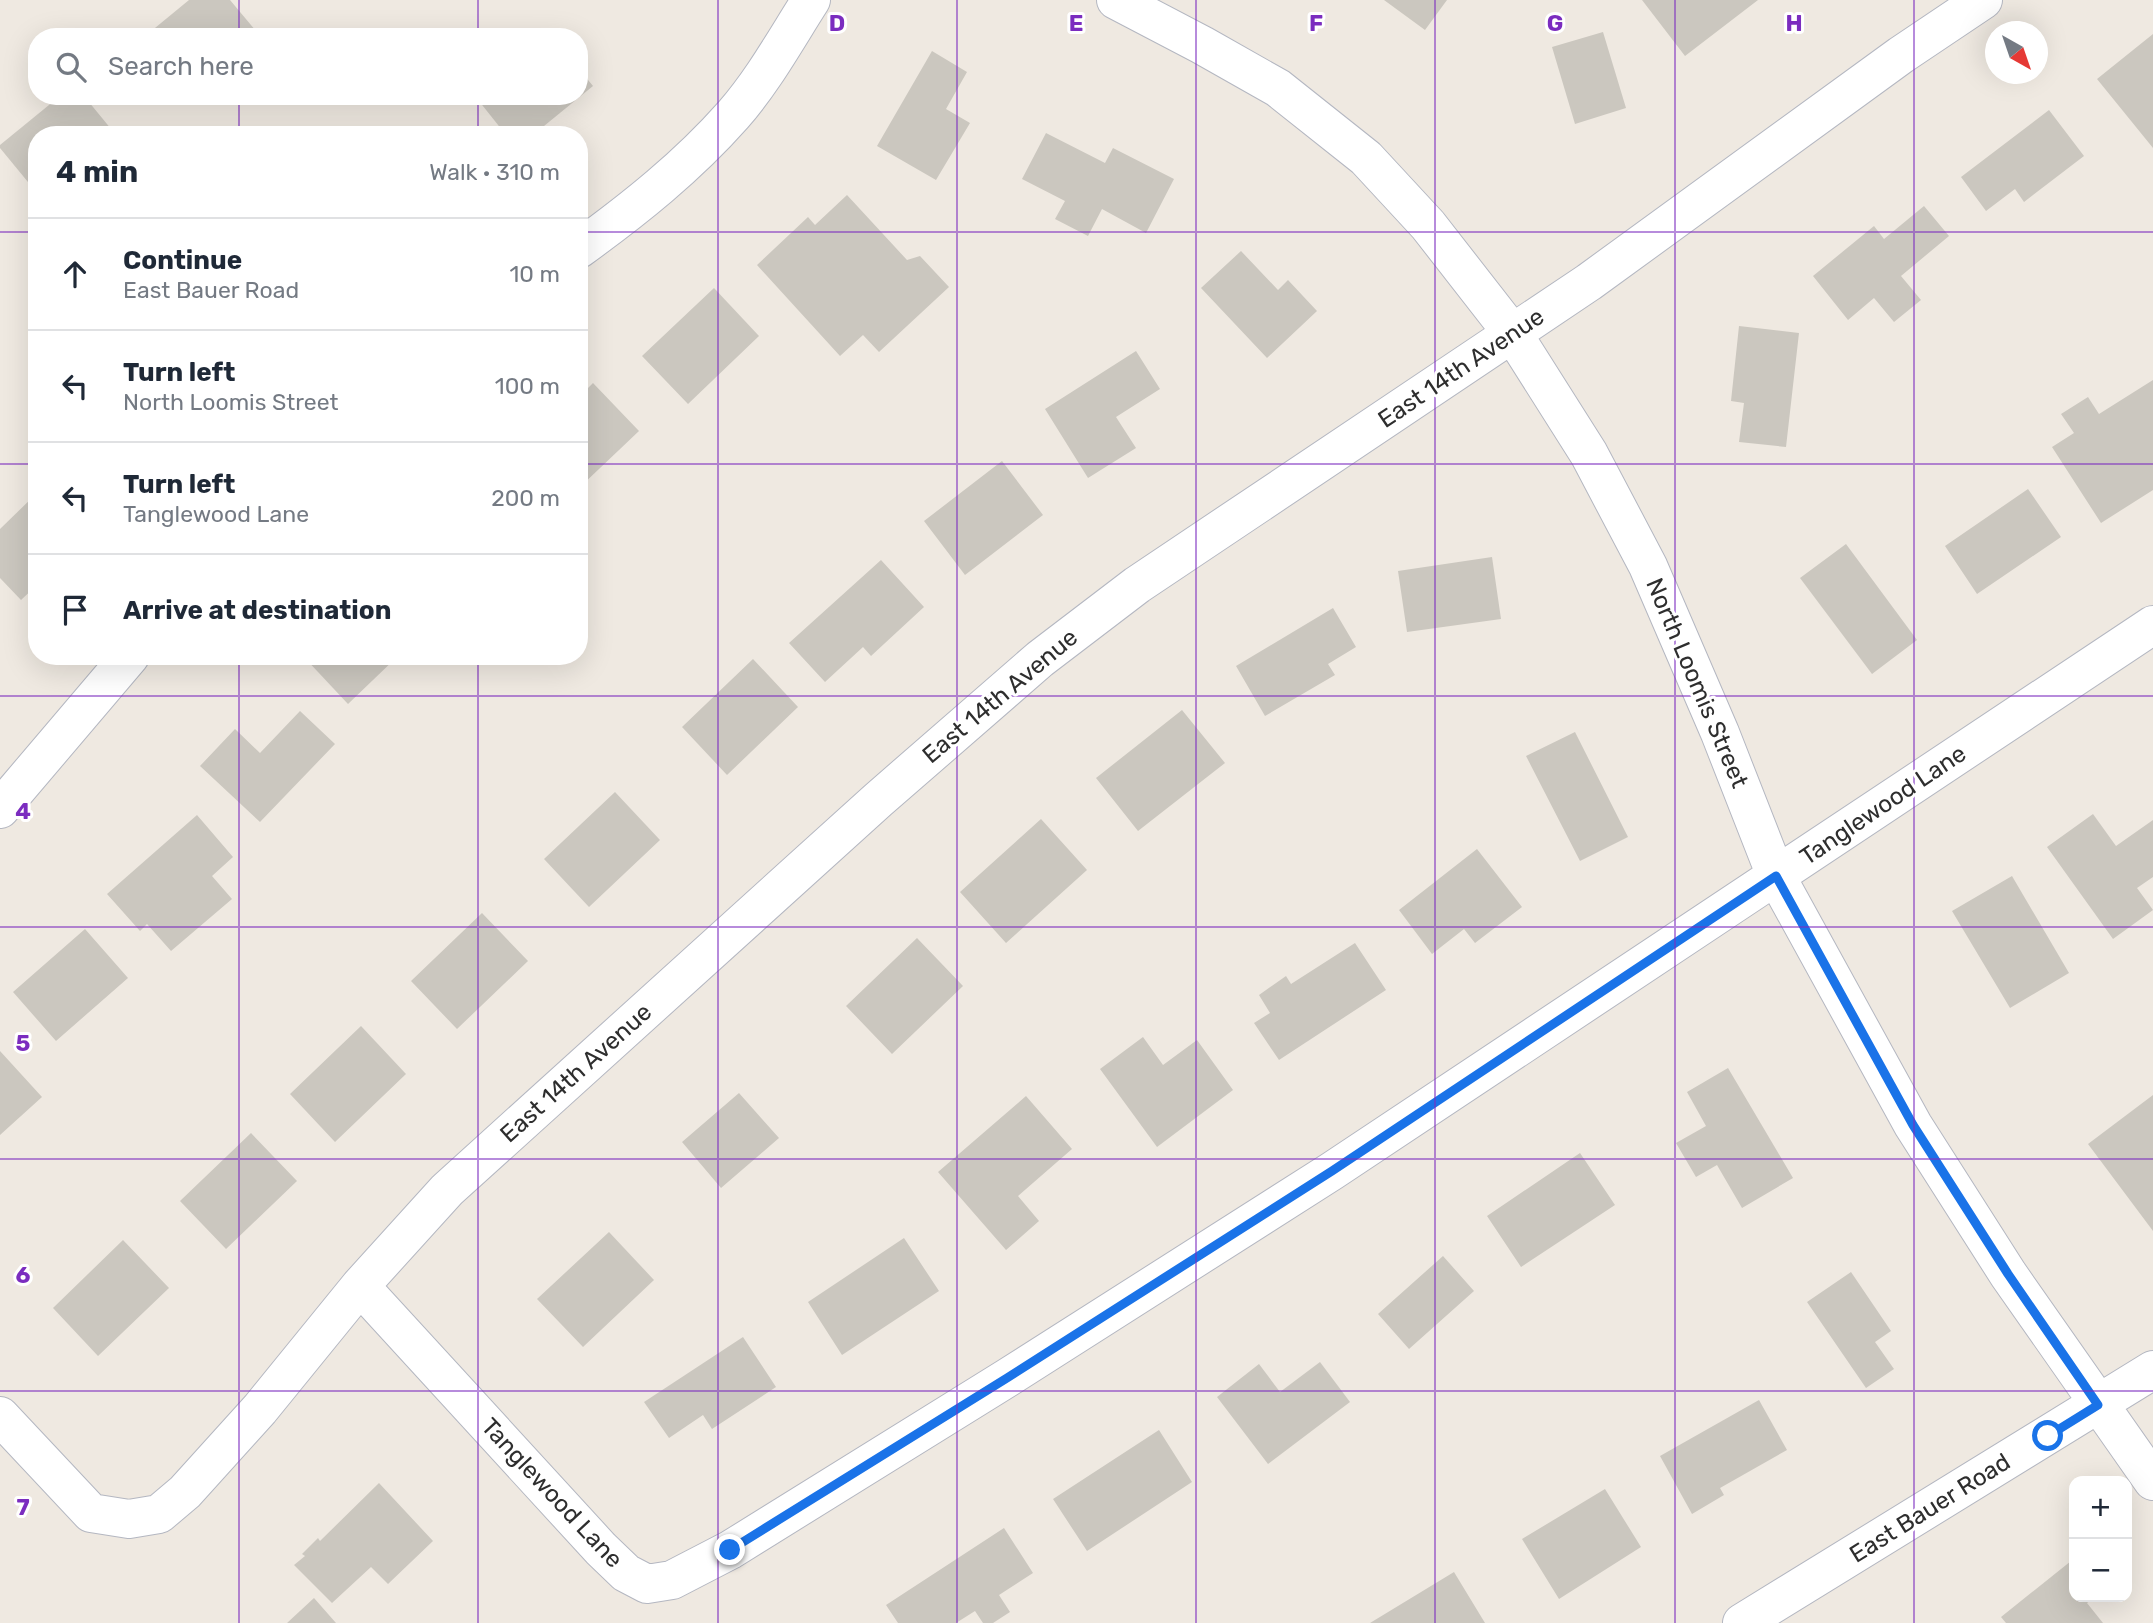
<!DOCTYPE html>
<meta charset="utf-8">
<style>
body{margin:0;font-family:Rubik,sans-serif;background:#f6f6f7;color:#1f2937}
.controls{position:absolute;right:21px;bottom:21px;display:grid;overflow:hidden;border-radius:14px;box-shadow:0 7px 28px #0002}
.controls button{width:63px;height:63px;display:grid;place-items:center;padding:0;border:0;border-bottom:2px solid #e0e1e3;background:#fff;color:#1f2937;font:35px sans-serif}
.compass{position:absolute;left:1985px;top:21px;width:63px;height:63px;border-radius:50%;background:#fff;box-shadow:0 7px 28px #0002;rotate:140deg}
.stop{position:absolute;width:21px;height:21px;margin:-16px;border:5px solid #1a73e8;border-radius:50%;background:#fff}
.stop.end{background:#1a73e8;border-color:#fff;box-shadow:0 2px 7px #0008}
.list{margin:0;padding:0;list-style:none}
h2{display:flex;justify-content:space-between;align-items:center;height:91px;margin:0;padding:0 28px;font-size:30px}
h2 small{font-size:23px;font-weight:400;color:#747a83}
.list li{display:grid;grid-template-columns:46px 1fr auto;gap:21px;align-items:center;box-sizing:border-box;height:112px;padding:0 28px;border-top:2px solid #e0e1e3}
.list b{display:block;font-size:26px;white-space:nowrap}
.list p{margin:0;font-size:23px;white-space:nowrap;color:#747a83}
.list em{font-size:23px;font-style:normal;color:#747a83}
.icon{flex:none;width:38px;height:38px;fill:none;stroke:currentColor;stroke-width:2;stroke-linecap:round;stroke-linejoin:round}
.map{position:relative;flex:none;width:2153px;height:1623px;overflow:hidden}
.search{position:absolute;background:#fff;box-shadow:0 7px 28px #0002;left:28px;top:28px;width:560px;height:77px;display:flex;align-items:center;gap:18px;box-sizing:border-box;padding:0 24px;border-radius:28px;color:#747a83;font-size:26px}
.panel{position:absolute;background:#fff;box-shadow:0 7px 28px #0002;left:28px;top:126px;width:560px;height:539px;border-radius:28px}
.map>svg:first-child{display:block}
.building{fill:#cbc7bf}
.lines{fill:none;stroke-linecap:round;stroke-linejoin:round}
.street-casing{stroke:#b4b7c1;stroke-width:40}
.street{stroke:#fff;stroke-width:38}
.route{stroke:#1a73e8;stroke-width:9}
.grid{fill:none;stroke:#7b2cbf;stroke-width:2;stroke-opacity:0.55}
.labels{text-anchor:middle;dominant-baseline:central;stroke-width:6;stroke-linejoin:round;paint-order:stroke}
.street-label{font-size:24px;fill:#2e2e2e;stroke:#fff}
.grid-label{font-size:23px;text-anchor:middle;font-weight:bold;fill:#7b2cbf;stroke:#fff;stroke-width:6;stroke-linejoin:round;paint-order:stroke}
</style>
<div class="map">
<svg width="2153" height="1623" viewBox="0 0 2153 1623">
<rect width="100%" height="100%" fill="#efe9e1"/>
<path class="building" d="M 189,0 L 230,0 L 256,31 L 249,37 L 144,37 Z
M 1384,0 L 1447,0 L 1425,30 Z
M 1642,0 L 1758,0 L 1685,56 Z
M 1603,32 L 1626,108 L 1575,124 L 1552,47 Z
M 2153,34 L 2153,148 L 2097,79 Z
M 932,51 L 967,72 L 946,109 L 970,123 L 936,180 L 877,146 Z
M 579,69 L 593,86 L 533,135 L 506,135 L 475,96 L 579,96 Z
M 60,96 L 84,96 L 116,135 L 37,135 L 37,193 L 0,148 L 0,145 Z
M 2049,110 L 2084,156 L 2024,202 L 2015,189 L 1986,211 L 1961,177 Z
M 1046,133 L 1105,163 L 1113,148 L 1174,179 L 1146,233 L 1102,209 L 1088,236 L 1055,219 L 1065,201 L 1022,179 Z
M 847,195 L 907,260 L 920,256 L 949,287 L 879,352 L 863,335 L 840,356 L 757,265 L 808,217 L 815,225 Z
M 1924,206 L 1949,236 L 1901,276 L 1921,300 L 1894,322 L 1874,298 L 1848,320 L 1813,276 L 1874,226 L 1884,239 Z
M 1241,251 L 1278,290 L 1288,280 L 1317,311 L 1267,358 L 1201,288 Z
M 714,288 L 759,336 L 688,404 L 642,356 Z
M 1739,326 L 1799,333 L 1786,447 L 1739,442 L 1744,403 L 1731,401 Z
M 1136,351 L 1160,389 L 1116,417 L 1136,448 L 1088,478 L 1045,409 Z
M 2153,380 L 2153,490 L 2101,523 L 2052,447 L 2074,433 L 2061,414 L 2088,397 L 2099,414 Z
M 593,383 L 639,431 L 579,488 L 579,397 Z
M 1002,461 L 1043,515 L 965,575 L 924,521 Z
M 2028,489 L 2061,537 L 1977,594 L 1945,546 Z
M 37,493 L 37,585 L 21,600 L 0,578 L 0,529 Z
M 1846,544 L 1917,640 L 1872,674 L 1800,578 Z
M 1492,557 L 1501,619 L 1407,632 L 1398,571 Z
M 881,560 L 924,607 L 871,656 L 863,647 L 825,682 L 789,643 Z
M 1333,608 L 1356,647 L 1328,664 L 1335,675 L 1265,716 L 1236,666 Z
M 303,656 L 398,656 L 348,704 Z
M 753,659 L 798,707 L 727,775 L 682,727 Z
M 1182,710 L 1225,763 L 1138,831 L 1096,778 Z
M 300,711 L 335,744 L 260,822 L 200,766 L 235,729 L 260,753 Z
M 1575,732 L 1628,837 L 1580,861 L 1526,756 Z
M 615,792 L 660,840 L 589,907 L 544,859 Z
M 2093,814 L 2116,846 L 2153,820 L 2153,877 L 2137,888 L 2153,910 L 2113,939 L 2047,847 Z
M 197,815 L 233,857 L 212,876 L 232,899 L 171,951 L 147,924 L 140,931 L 107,894 Z
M 1041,819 L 1087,870 L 1006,943 L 960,892 Z
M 1477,849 L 1522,907 L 1475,943 L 1464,929 L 1432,954 L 1399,910 Z
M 2012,876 L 2069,973 L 2010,1008 L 1952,911 Z
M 482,913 L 528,961 L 457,1029 L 411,981 Z
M 85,929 L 128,978 L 56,1041 L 13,992 Z
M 917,938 L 963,986 L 892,1054 L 846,1006 Z
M 1355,943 L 1386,990 L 1279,1060 L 1254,1023 L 1270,1013 L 1259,995 L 1286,976 L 1291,984 Z
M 361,1026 L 406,1074 L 335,1142 L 290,1094 Z
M 1143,1037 L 1163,1065 L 1197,1040 L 1233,1090 L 1157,1147 L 1100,1069 Z
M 0,1051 L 42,1097 L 0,1135 Z
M 1728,1068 L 1793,1178 L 1742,1208 L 1717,1165 L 1696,1177 L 1676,1143 L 1706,1126 L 1687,1092 Z
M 739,1093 L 779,1138 L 721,1188 L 682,1142 Z
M 2153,1095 L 2153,1231 L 2088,1144 Z
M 1026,1096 L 1072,1149 L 1018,1196 L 1039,1221 L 1006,1250 L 938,1172 Z
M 251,1133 L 297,1181 L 226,1249 L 180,1201 Z
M 1580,1153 L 1615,1205 L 1521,1267 L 1487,1216 Z
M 609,1232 L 654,1280 L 583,1347 L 537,1299 Z
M 904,1238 L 939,1291 L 842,1355 L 808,1302 Z
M 123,1240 L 169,1288 L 98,1356 L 53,1308 Z
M 1443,1256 L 1474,1291 L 1409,1349 L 1378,1314 Z
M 1851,1272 L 1891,1331 L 1875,1342 L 1894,1369 L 1866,1388 L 1807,1302 Z
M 743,1337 L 776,1387 L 712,1429 L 703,1415 L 669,1438 L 644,1402 Z
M 1320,1362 L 1350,1402 L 1268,1464 L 1217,1397 L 1259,1364 L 1280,1392 Z
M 1759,1400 L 1787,1450 L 1720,1488 L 1724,1495 L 1692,1514 L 1660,1456 Z
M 1159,1430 L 1192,1482 L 1087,1551 L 1053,1499 Z
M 379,1483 L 433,1541 L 388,1584 L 371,1567 L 332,1603 L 294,1565 L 305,1556 L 302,1554 L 318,1538 L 320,1541 Z
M 1605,1489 L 1641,1547 L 1559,1599 L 1522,1539 Z
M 1004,1528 L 1033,1573 L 999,1595 L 1010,1612 L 993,1623 L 983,1623 L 975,1611 L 956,1623 L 898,1623 L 886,1605 Z
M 2071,1561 L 2074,1565 L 2074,1597 L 2095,1597 L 2087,1603 L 2103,1623 L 2006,1623 L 2001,1617 Z
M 1454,1572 L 1485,1623 L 1370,1623 Z
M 314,1598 L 336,1623 L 287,1623 Z"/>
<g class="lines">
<g class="street-casing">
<path id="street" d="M 1116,0 L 1202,45 L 1278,88 L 1366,158 L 1428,225 L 1513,334 L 1589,454 L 1648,566 L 1720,733 L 1776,876 L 1913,1125 L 2008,1274 L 2153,1481
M 579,249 C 634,209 687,167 733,115 C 763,81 786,39 811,0
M 0,809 L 130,656
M 360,1286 L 601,1549 L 626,1573 L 647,1584 L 672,1580 L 730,1550 L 1007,1378 L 1332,1171 L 2153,625
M 0,1416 L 91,1513 L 129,1519 L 159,1514 L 185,1492 L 260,1409 L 360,1286 L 447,1190 L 878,800 L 1040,659 L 1137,585 L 1589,282 L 1901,55 L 1983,0
M 1742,1623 L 2153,1370"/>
</g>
<use href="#street" class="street"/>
</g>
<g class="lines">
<path class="route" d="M 730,1550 L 1007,1378 L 1332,1171 L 1776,876 L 1913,1125 L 2008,1274 L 2098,1405 L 2048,1436"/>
</g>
<path class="grid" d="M 239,0 L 239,37M 478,0 L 478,37M 718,0 L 718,1623M 957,0 L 957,1623M 1196,0 L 1196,1623M 1435,0 L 1435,1623M 1675,0 L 1675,1623M 1914,0 L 1914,1623M 239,96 L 239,135M 478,96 L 478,135M 0,232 L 37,232M 579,232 L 2153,232M 0,464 L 37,464M 579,464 L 2153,464M 239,656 L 239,1623M 478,656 L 478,1623M 0,696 L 2153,696M 0,927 L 2153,927M 0,1159 L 2153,1159M 0,1391 L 2153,1391"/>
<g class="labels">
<g class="street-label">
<text transform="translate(1461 368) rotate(-34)">East 14th Avenue</text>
<text transform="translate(1697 683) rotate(67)">North Loomis Street</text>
<text transform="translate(1000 696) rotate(-40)">East 14th Avenue</text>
<text transform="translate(1883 805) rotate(-34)">Tanglewood Lane</text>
<text transform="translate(576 1073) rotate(-42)">East 14th Avenue</text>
<text transform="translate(552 1493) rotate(47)">Tanglewood Lane</text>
<text transform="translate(1930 1508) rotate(-32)">East Bauer Road</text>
</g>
</g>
<g class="grid-label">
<text x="837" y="31">D</text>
<text x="1076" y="31">E</text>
<text x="1316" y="31">F</text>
<text x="1555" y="31">G</text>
<text x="1794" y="31">H</text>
<text x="23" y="819">4</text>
<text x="23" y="1051">5</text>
<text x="23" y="1283">6</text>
<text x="23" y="1515">7</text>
</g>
</svg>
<div class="controls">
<button>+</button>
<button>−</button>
</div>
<svg class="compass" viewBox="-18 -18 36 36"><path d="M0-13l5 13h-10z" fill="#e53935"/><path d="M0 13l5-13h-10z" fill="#747a83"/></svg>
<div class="stop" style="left:2048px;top:1436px"></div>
<div class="stop end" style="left:730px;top:1550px"></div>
<div class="search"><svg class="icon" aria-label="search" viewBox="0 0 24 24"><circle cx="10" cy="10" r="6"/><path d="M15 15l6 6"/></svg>Search here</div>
<section class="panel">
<h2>4 min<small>Walk · 310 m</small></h2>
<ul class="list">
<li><svg class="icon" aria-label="ahead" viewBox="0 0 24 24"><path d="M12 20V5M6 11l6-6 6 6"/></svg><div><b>Continue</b><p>East Bauer Road</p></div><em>10 m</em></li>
<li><svg class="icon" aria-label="left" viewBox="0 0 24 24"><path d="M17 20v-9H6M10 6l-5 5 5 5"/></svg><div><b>Turn left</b><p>North Loomis Street</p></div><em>100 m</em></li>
<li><svg class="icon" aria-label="left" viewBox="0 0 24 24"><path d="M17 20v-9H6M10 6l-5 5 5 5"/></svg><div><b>Turn left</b><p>Tanglewood Lane</p></div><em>200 m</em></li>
<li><svg class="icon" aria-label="arrive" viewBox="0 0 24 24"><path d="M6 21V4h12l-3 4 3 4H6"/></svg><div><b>Arrive at destination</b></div></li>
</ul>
</section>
</div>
